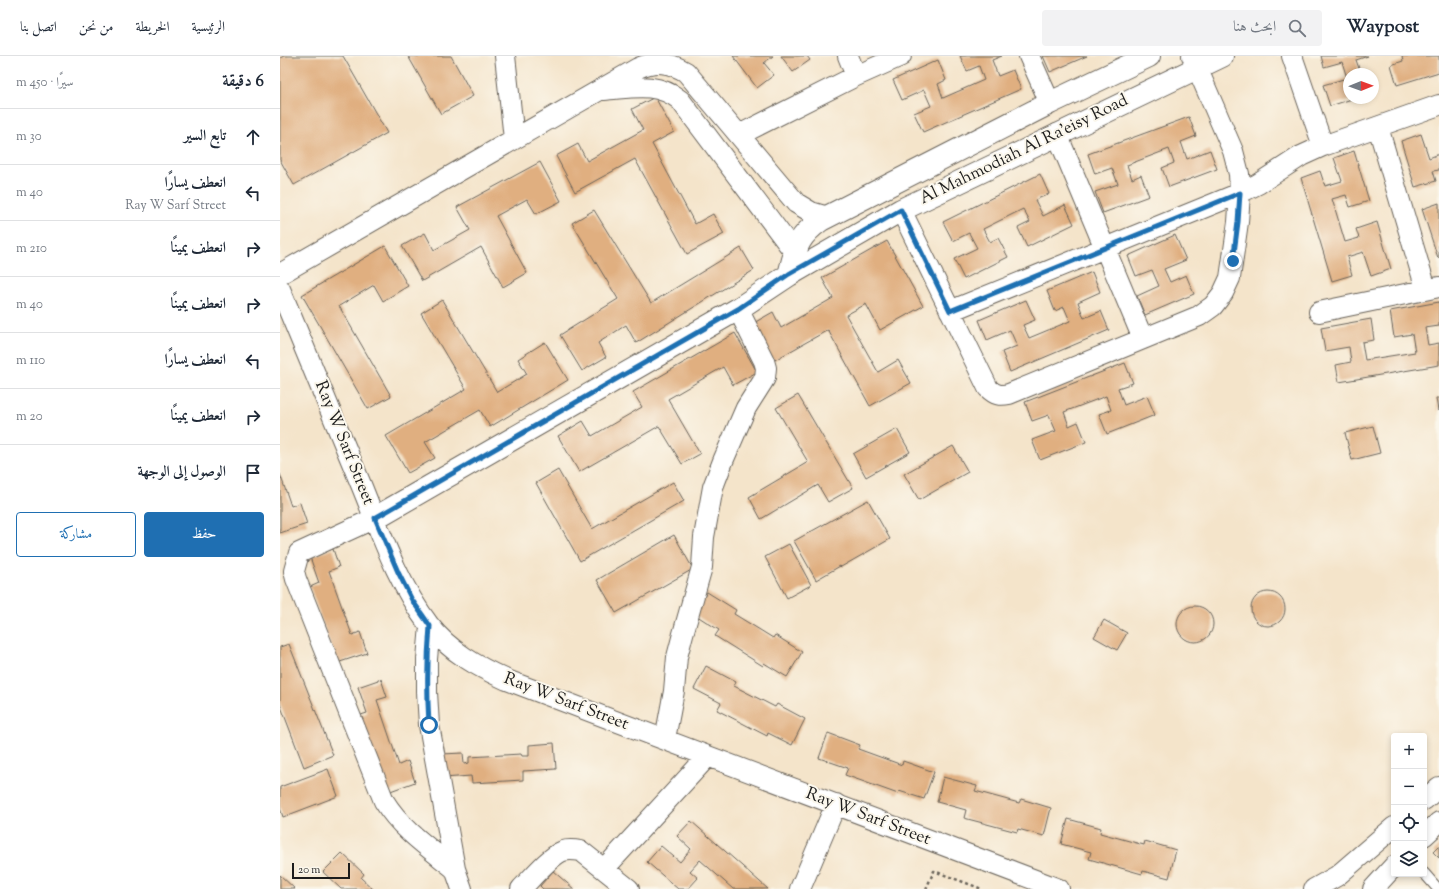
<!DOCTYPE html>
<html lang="ar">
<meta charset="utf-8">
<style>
body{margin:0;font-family:"Sorts Mill Goudy",Amiri,serif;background:#f2f2f3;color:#1f2937;direction:rtl}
.controls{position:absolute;right:12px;bottom:12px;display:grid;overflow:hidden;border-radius:4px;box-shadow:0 2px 6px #0003}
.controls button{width:36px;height:36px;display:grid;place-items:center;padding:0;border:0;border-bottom:1px solid #e0e1e3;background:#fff;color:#1f2937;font:20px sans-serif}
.compass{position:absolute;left:1063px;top:12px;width:36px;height:36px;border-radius:50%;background:#fff;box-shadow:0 2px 6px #0003;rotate:89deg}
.scale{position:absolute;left:12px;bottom:10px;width:58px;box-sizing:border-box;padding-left:4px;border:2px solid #1c1c1c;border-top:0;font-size:11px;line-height:14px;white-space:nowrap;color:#1c1c1c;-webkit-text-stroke:3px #fbf7ec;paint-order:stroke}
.stop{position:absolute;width:12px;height:12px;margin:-9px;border:3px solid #1f6fb2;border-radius:50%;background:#fff}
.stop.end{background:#1f6fb2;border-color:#fff;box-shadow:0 1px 4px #0008}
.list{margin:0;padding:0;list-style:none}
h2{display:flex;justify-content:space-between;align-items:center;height:52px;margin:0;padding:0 16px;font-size:17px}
h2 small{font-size:13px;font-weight:400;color:#747a83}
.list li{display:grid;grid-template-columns:26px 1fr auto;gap:12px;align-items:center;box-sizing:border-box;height:56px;padding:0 16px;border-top:1px solid #e0e1e3}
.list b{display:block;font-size:15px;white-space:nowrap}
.list p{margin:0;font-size:13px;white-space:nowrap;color:#747a83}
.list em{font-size:13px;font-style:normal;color:#747a83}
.actions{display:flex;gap:8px;padding:12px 16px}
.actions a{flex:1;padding:9px 0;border:1px solid #1f6fb2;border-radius:4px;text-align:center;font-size:14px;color:#1f6fb2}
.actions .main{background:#1f6fb2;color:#fff}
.icon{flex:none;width:22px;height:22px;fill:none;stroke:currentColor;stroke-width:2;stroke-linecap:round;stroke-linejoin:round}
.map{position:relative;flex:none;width:1159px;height:833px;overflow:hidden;direction:ltr}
header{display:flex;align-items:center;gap:24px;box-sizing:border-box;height:56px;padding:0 20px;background:#fff;border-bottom:1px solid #e0e1e3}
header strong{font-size:19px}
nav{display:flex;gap:22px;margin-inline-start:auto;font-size:14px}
.search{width:280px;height:36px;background:#f2f2f3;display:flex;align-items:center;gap:10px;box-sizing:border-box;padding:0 14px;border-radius:4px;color:#747a83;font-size:15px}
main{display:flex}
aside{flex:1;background:#fff}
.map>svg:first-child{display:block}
.building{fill:#e0af80}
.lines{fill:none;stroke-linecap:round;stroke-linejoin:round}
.service-casing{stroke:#686259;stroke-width:12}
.minor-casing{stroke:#686259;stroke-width:22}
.tertiary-casing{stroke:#686259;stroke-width:24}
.path{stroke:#686259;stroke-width:2.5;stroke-dasharray:3 3;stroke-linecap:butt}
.service{stroke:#fff;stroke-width:10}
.minor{stroke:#fff;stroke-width:20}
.tertiary{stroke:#fff;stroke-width:22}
.route{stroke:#1f6fb2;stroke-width:5}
.labels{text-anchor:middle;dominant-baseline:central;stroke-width:4;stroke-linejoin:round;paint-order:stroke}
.street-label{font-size:17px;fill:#1c1c1c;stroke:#fbf7ec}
</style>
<header>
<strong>Waypost</strong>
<div class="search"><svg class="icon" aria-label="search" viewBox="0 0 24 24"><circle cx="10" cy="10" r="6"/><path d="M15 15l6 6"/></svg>ابحث هنا</div>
<nav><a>الرئيسية</a><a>الخريطة</a><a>من نحن</a><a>اتصل بنا</a></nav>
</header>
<main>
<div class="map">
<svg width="1159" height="833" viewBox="0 0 1159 833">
<rect width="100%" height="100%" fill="#fbf7ec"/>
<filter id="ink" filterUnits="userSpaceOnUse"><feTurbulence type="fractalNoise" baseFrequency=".025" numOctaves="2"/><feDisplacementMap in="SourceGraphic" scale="8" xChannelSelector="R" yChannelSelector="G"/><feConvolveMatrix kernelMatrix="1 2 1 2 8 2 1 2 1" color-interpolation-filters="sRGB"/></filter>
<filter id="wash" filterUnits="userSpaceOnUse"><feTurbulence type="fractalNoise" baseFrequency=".012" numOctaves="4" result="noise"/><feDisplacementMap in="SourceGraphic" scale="16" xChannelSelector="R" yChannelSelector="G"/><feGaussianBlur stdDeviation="0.9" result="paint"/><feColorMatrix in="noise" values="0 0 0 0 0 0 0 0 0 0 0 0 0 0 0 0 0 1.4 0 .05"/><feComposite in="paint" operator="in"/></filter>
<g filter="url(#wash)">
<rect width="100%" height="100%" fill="#f4e4ca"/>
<g id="blocks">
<path class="building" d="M 4,0 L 63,0 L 107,77 L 14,129 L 0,104 L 0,2 Z
M 128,0 L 171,0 L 193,40 L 161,58 Z
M 453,0 L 493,0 L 484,7 L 494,19 L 477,32 Z
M 501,0 L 527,0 L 530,4 L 513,16 Z
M 680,0 L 722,0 L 712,4 L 718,20 L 733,14 L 741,33 L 643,76 L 634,57 L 651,50 L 644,34 L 622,44 L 613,24 L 658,4 L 666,24 L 658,28 L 663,42 L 704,24 L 699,10 L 687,15 Z
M 763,0 L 807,0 L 770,16 Z
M 1041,0 L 1088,0 L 1076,4 L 1081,18 L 1069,18 L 1069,42 L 1075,42 L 1050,50 L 1043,29 L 1067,22 L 1062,6 L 1044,11 Z
M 1122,0 L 1159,0 L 1159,16 L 1117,29 L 1111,9 L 1123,5 Z
M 375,41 L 394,76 L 372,88 L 415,168 L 433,158 L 444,178 L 407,198 L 355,103 L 295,136 L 276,100 L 298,88 L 307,105 L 363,74 L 352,53 Z
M 909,61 L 916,80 L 901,86 L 907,103 L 930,94 L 937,113 L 889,131 L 882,112 L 894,107 L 889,93 L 847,109 L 852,123 L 861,119 L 869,140 L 823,157 L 815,136 L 838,128 L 832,112 L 815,118 L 808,98 Z
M 1141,78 L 1149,102 L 1159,98 L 1159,114 L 1153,115 L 1156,125 L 1135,131 L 1121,85 Z
M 1074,95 L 1089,145 L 1070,151 L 1066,139 L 1052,143 L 1065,186 L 1079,182 L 1076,173 L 1097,166 L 1111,213 L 1091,220 L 1083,196 L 1067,201 L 1072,219 L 1052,225 L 1021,122 L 1040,115 L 1045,130 L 1062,125 L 1054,102 Z
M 260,106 L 281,145 L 256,158 L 247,143 L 216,160 L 247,217 L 223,231 L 201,191 L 142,225 L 122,190 L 145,177 L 154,194 L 190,174 L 177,151 Z
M 760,118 L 769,138 L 755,144 L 763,160 L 785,149 L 794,168 L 747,191 L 738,172 L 750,166 L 743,153 L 703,173 L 710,186 L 718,182 L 728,201 L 684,223 L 674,203 L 697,192 L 689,177 L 673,185 L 663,166 Z
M 1159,147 L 1159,201 L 1158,202 L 1142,153 Z
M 314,154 L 371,247 L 461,192 L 474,214 L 356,287 L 346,269 L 318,287 L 326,301 L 302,315 L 280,279 L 338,243 L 292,167 Z
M 895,179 L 906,204 L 884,213 L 890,226 L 906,219 L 914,238 L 865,259 L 857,240 L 879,230 L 872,214 L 856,220 L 848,200 Z
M 607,185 L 643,250 L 600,274 L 586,248 L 566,259 L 598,316 L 618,304 L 631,327 L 590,350 L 548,274 L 493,305 L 472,268 L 493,256 L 501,272 L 553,242 L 542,222 Z
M 105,190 L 128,230 L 103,245 L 94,229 L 59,250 L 111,340 L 88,353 L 22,239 Z
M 812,216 L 820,236 L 798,246 L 804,262 L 821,255 L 829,274 L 730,316 L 722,296 L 737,290 L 730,274 L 707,284 L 699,264 L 746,244 L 755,264 L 743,269 L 749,282 L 790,265 L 784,251 L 775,255 L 767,235 Z
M 162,244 L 217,336 L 247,318 L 238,303 L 265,286 L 288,324 L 210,371 L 200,354 L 145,386 L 155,402 L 128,417 L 106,380 L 186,333 L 141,257 Z
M 1159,246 L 1159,270 L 1145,272 L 1148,289 L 1159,287 L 1159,309 L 1059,326 L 1056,309 L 1071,306 L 1069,291 L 1045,295 L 1041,272 L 1091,263 L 1094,284 L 1082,286 L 1085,304 L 1135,296 L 1132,278 L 1114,281 L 1110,255 Z
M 455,277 L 477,316 L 453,329 L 443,311 L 388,343 L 420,398 L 402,408 L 379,370 L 299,416 L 278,380 L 303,365 L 312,380 L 362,351 L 353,336 Z
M 845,307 L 853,327 L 838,332 L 844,349 L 867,340 L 875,359 L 827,378 L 819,358 L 831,354 L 826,340 L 784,356 L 789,370 L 798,366 L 806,386 L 760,404 L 752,384 L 776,375 L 769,359 L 752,365 L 745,346 Z
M 518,339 L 573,432 L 548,446 L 538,429 L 481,463 L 469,441 L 528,406 L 496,352 Z
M 1156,342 L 1159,342 L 1159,354 L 1158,355 Z
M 1093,370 L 1100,397 L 1072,404 L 1065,377 Z
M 617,373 L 630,396 L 586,421 L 573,398 Z
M 673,390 L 688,416 L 639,444 L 624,418 Z
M 278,414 L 312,473 L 393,426 L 404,445 L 300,505 L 256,427 Z
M 0,418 L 11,450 L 20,447 L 27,468 L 0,477 Z
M 588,444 L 610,483 L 561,511 L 560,510 L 536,524 L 514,485 Z
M 394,479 L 413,513 L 336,557 L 317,524 Z
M 509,488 L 531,529 L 507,542 L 485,501 Z
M 53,493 L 59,511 L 49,515 L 72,579 L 80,576 L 87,597 L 57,607 L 30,531 L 39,527 L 30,501 Z
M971 553a17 17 0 1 1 34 0a17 17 0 1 1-34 0Z
M 427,536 L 456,554 L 454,558 L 493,582 L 495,579 L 522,596 L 507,621 L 484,607 L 483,610 L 435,580 L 439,574 L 414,558 Z
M897 568a18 18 0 1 1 36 0a18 18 0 1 1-36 0Z
M 824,564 L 847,577 L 837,594 L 814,581 Z
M 9,588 L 53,699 L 24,711 L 0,648 L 0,591 Z
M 426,610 L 456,626 L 454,630 L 495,651 L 497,648 L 525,663 L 512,689 L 488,677 L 487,680 L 437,654 L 441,647 L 414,633 Z
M 101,623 L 107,641 L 97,644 L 119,709 L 128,705 L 135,726 L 105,737 L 78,660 L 87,657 L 78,631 Z
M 548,677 L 580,689 L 578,693 L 622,709 L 623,705 L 654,716 L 644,743 L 619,735 L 618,738 L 565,719 L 568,712 L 539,702 Z
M 274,687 L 276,713 L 243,715 L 243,724 L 192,727 L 191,720 L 163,722 L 162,698 L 183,697 L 184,708 L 189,707 L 189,701 L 241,698 L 242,700 L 249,700 L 249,689 Z
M 48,713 L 58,740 L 3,761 L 0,752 L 0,731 Z
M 663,721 L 697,730 L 695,735 L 739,747 L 741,743 L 771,752 L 764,780 L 738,773 L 737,776 L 684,762 L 686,754 L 657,746 Z
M 788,763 L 821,772 L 820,777 L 864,789 L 865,785 L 896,794 L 889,822 L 863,815 L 862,818 L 809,803 L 811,796 L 781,788 Z
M 411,765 L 488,833 L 453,833 L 420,804 L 410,815 L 418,822 L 408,833 L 398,833 L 367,806 L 381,790 L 400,806 L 411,793 L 397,780 Z
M 1159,790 L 1159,802 L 1153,796 Z
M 62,797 L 84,818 L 81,822 L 93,833 L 61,833 L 43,816 Z
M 273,815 L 294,833 L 263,833 L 260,830 Z
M 0,819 L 15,833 L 0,833 Z"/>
</g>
</g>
<g filter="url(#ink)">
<use href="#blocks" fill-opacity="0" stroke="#686259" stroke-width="1"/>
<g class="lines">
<g class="service-casing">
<path id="service" d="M 1144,817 L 1158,833"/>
</g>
<g class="minor-casing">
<path id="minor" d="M 225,0 L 234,83
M 568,0 L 576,20
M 749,0 L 770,47
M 1012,0 L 1043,90
M 324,34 C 352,32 376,25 400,44 L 524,209
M 1098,71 L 1146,233
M 777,78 L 863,283
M 459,79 L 576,20 L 621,0
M 621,154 L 708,332 C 715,339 720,340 729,338 L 919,260 L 933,250 L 943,237 L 950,222 L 958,166 L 960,137 L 959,118 L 953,95 L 912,0
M 0,218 L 358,12 C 375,4 390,6 406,16 L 516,147 L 531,156 L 548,161
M 0,233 C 27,299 55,365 82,431 C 101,478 118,528 149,569 C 169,595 198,611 227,624 L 779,833
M 670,255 L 960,137 L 978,128 L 1021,100 L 1043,90 L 1159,49
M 1039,256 L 1159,231
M 95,462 L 19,497 L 14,515 L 16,523 L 104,745 C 121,773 149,792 175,813
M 150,570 L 147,603 L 147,636 L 149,669 L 175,813 L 182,833
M 385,683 L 394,635 L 397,601 L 403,578 L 422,511 L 424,481 L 433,431 L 443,405 L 466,352 L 485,322 L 486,312 L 484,305 L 458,253
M 1144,744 L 1159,731
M 1144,780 L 1159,766
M 324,813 L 428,700
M 241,833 C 251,823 270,800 283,795 C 289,793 295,794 301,795 L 349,833
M 520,833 L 556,748
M 1034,833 L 1057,820 L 1114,771
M 1093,833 L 1114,810"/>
</g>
<g class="tertiary-casing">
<path id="tertiary" d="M 509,219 C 516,192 517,181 541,164 L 770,47 L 869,0
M 95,462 L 458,253 L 509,219 L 621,154 L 942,0"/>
</g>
<path class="path" d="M 646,833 L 654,815 L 702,833"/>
<use href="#service" class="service"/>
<use href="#minor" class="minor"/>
<use href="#tertiary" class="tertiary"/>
</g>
</g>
<g class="lines" filter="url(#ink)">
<path class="route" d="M 149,669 C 147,635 147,603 150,570 L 132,544 L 118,516 L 95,462 L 458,253 L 509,218 L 621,154 L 670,255 L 960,137 L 958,166 L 953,205"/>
</g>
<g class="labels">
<g class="street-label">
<text transform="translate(744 94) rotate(-26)">Al Mahmodiah Al Ra'eisy Road</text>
<text transform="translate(64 387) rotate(68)">Ray W Sarf Street</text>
<text transform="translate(286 646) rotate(21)">Ray W Sarf Street</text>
<text transform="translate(588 761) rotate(21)">Ray W Sarf Street</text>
</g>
</g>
</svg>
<div class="controls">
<button>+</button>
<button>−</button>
<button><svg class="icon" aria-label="locate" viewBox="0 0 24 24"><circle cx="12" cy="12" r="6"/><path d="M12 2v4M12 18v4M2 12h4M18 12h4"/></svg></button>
<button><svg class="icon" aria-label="layers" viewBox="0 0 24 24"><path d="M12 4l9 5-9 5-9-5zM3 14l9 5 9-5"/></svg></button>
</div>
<svg class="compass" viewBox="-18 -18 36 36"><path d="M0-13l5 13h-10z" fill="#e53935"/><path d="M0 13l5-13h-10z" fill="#747a83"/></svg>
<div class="scale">20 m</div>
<div class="stop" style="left:149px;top:669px"></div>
<div class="stop end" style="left:953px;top:205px"></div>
</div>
<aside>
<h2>6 دقيقة<small>سيرًا · 450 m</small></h2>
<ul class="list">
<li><svg class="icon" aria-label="ahead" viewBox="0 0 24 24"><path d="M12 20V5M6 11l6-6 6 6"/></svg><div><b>تابع السير</b></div><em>30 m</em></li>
<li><svg class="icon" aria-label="left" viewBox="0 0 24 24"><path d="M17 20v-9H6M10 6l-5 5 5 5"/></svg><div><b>انعطف يسارًا</b><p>Ray W Sarf Street</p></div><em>40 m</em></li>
<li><svg class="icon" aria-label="right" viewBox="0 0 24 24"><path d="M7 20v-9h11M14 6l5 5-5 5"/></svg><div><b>انعطف يمينًا</b></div><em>210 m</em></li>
<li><svg class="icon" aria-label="right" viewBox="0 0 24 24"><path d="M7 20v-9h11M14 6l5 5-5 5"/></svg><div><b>انعطف يمينًا</b></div><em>40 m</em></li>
<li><svg class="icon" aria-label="left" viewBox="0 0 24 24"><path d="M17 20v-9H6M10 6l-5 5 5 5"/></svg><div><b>انعطف يسارًا</b></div><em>110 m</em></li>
<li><svg class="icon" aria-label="right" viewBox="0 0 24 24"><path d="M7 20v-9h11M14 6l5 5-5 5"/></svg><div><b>انعطف يمينًا</b></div><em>20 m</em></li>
<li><svg class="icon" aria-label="arrive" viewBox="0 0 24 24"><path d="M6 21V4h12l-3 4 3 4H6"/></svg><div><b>الوصول إلى الوجهة</b></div></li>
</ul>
<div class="actions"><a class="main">حفظ</a><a>مشاركة</a></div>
</aside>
</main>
